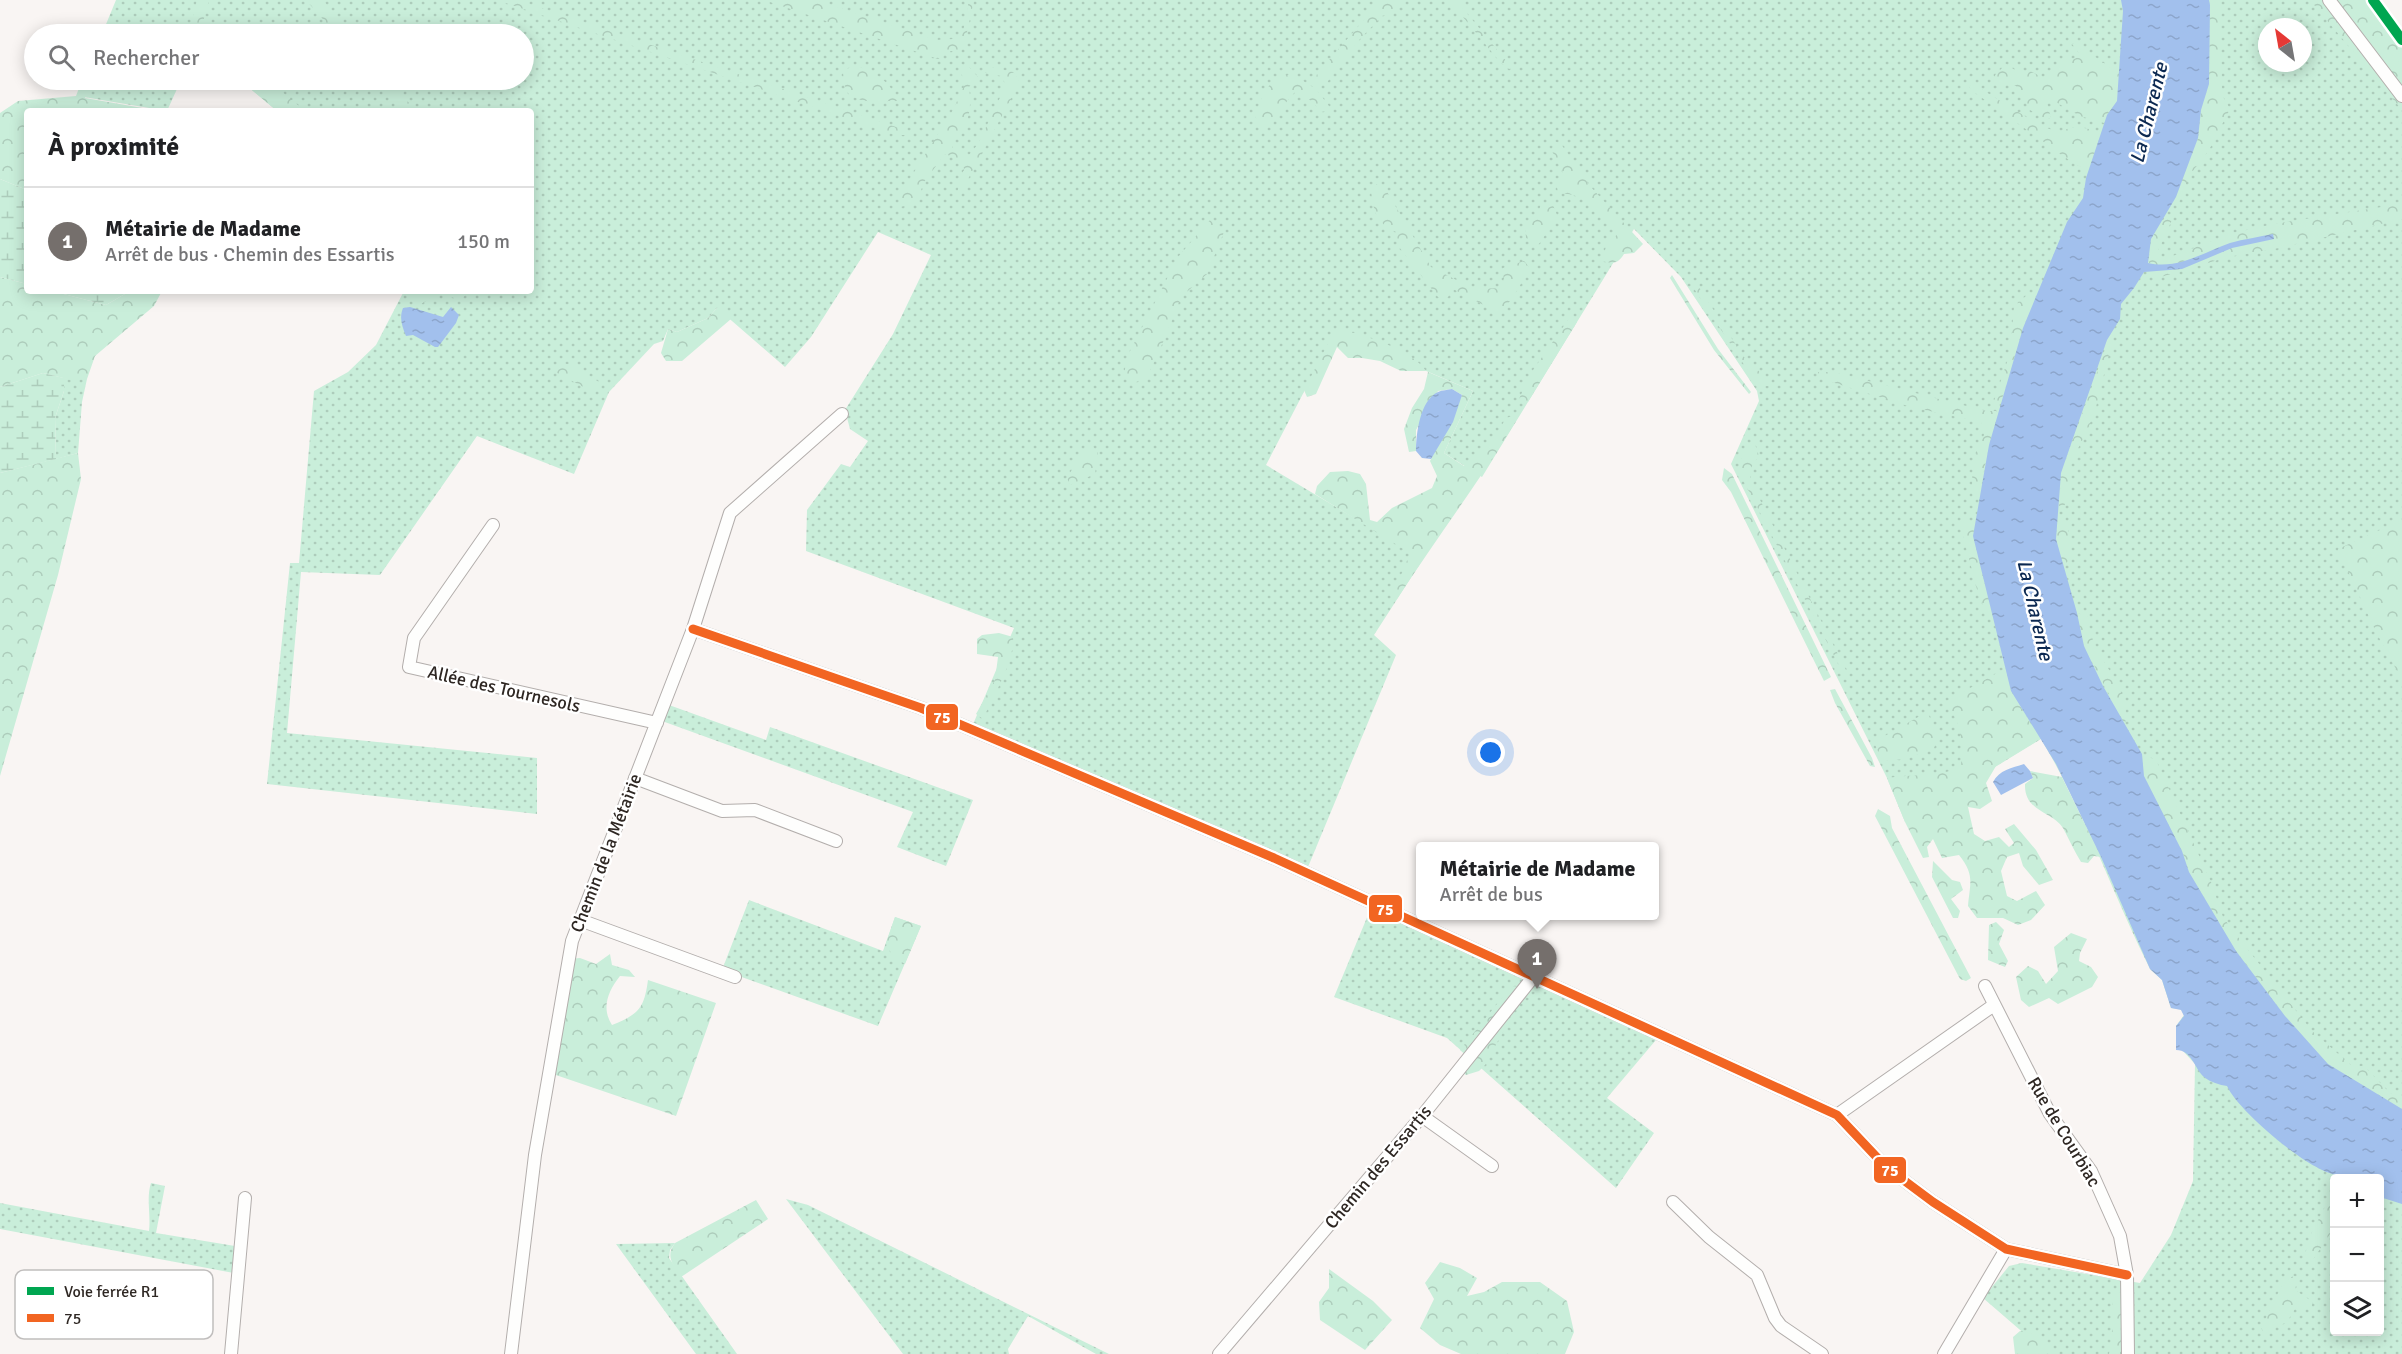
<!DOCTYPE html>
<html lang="fr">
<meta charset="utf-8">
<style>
body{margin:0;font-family:Signika,sans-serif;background:#f2f2f2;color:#202124}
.controls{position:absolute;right:18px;bottom:18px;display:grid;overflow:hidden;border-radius:6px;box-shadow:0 3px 15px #0003}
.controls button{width:54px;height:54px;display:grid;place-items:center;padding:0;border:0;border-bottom:2px solid #e0e0e0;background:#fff;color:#202124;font:30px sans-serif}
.compass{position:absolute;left:2258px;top:18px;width:54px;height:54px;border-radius:50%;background:#fff;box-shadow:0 3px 15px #0003;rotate:329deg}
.you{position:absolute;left:1491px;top:753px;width:21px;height:21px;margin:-15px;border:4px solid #fff;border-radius:50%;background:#1a73e8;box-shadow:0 0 0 9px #1a73e833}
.badge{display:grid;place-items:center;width:39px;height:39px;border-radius:50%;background:#756f6c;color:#fff;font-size:20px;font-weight:700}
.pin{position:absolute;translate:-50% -50px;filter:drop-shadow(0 2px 3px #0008)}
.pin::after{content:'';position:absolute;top:32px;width:21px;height:18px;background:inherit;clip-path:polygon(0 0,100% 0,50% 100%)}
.popup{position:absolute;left:1416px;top:842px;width:243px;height:78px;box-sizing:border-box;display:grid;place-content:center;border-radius:6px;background:#fff;filter:drop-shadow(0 2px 4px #0005);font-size:20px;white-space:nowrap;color:#757577}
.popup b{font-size:22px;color:#202124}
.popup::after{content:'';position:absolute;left:50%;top:100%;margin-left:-12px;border:12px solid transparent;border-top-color:#fff}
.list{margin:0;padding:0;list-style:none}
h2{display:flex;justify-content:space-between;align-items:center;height:78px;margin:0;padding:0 24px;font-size:26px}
h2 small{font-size:20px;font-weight:400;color:#757577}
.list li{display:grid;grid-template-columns:39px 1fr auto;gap:18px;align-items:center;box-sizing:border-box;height:108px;padding:0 24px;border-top:2px solid #e0e0e0}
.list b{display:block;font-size:22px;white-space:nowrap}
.list p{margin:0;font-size:20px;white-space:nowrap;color:#757577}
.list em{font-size:20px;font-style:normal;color:#757577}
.icon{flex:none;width:33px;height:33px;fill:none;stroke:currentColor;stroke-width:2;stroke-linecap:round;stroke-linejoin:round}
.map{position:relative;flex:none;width:2402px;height:1354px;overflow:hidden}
.search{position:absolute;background:#fff;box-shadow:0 3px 15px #0003;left:24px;top:24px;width:510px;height:66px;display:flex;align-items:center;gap:15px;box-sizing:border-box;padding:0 21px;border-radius:33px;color:#757577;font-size:22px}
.panel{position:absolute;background:#fff;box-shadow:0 3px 15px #0003;left:24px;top:108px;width:510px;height:186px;border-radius:6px}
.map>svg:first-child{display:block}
.grass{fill:url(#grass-dots);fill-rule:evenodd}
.forest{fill:url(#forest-crowns)}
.wetland{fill:url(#wetland-marsh)}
.water{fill:url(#water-ripples)}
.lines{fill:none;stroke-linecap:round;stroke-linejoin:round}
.street-casing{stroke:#b3aeac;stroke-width:14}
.street{stroke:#fefefd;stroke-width:12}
.bus-1-casing{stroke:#fff;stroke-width:14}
.bus-1{stroke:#f26522;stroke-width:9}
.rail-1-casing{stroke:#fff;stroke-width:15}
.rail-1{stroke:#00a651;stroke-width:10}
.labels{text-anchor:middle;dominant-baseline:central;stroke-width:5;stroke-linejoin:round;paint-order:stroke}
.street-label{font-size:18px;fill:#2e2723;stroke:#fff}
.water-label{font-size:20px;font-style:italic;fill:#0b2851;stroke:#fff}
.key{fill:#fff;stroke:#c0bebd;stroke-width:1.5}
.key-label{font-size:16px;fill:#2e2723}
.line-badge{stroke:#fff;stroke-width:2}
.badge-label{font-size:16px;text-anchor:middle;font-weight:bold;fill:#fff}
</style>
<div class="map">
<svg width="2402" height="1354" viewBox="0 0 2402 1354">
<defs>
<pattern id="grass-dots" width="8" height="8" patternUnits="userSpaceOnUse" patternTransform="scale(1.5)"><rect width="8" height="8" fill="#c9eeda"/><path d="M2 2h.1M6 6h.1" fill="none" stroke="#adccbb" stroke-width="1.8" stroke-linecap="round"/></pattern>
<pattern id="forest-crowns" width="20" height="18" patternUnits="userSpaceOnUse" patternTransform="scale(1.5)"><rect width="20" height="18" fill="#c9eeda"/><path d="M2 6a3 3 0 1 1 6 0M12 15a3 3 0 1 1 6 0" fill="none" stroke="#adccbb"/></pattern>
<pattern id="wetland-marsh" width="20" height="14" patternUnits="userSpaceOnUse" patternTransform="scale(1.5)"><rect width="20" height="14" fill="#c9eeda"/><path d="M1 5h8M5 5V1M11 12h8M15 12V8" fill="none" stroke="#adccbb"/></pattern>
<pattern id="water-ripples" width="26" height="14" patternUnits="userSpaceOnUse" patternTransform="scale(1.5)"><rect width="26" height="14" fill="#a2c0ed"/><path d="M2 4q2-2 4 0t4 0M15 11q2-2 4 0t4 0" fill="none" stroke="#8ca5cb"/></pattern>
</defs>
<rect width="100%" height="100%" fill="#f9f5f3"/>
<path class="grass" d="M 116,0 L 2367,0 L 2402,48 L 2402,1354 L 2048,1354 L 1983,1298 L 2009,1266 L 2022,1263 L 2140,1283 L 2171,1235 L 2193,1181 L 2195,1064 L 2182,1050 L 2176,1050 L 2176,1026 L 2184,1015 L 2181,1009 L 2171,1008 L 2162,980 L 2150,969 C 2112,893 2085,812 2041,739 L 1905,822 L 1887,778 L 1731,464 L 1759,401 L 1757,391 L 1681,277 L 1634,229 L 1482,477 L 1444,453 L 1473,391 L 1335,332 L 1266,465 L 1423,559 L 1374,635 L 1396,655 L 1308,867 L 971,729 L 1014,628 L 806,551 L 807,510 L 841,464 L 850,467 L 868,441 L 850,429 L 845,410 L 893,334 L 931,255 L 878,232 L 811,337 L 785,367 L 717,308 L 708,318 L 677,332 L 668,329 L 663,341 L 654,344 L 609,392 L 574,474 L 477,436 L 380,575 L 301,572 L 287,733 L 537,758 L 537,814 L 267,784 L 290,563 L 299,563 L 314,391 L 348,372 L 376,345 L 404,291 L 531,291 L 531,111 L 277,111 L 240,80 L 524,80 L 524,34 L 102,34 ZM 2267,27 L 2303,27 L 2303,63 L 2267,63 ZM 2334,1178 L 2380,1178 L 2380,1332 L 2334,1332 Z
M 85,80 L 181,80 L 167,111 L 78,96 Z
M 64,378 L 87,379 L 82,402 L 78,453 L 56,459 L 55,418 L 64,391 Z
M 669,705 L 766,740 L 770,727 L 973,800 L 946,866 L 897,847 L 913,812 L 662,721 Z
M 749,900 L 883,951 L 895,917 L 921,926 L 878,1026 L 722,970 Z
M 1373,903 L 1661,1034 L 1607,1098 L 1654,1133 L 1616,1188 L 1447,1038 L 1334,997 Z
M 151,1183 L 165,1186 L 156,1233 L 241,1247 L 239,1274 L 0,1229 L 0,1203 L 149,1231 C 151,1215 146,1198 151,1183 Z
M 786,1199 L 808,1205 L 1109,1354 L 1096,1354 L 1028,1316 L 1008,1349 L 1009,1354 L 903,1354 Z
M 675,1243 L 670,1250 L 669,1258 L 737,1354 L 696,1354 L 616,1244 Z"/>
<path class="forest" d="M 197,0 L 209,0 L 203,22 L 214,34 L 189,34 Z
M 306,0 L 323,0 L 349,34 L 336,34 Z
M 497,0 L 517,0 L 908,131 L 907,135 L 896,135 Z
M 764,0 L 816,0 L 936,40 L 953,39 L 963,32 L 969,0 L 974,0 L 964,46 L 959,52 L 951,51 L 938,59 Z
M 1381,0 L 1400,0 L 1396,12 L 1382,16 L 1360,39 L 1325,85 L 1314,84 L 1317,74 Z
M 1449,0 L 1456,0 L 1512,68 L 1509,69 L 1500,62 Z
M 2209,0 L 2218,0 L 2220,14 L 2222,95 L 2230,109 L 2209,150 L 2189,176 L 2179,202 L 2176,204 L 2174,201 L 2198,138 L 2201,110 L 2209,84 L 2210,5 Z
M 2310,0 L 2367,0 L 2402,48 L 2402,110 Z
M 2076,43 L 2119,74 L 2117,101 L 2107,115 L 2104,123 L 2080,116 L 2045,96 L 2051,118 L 2044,119 L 2030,110 L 2016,86 L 1996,83 L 1995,75 L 2006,64 L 2018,72 L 2030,71 L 2046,79 C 2058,64 2063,60 2082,57 L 2072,44 Z
M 960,64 L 969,67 L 978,77 L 969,87 C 971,102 971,117 962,130 C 957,137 954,140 952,148 L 969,155 L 978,144 L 1006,85 L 1001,76 L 986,73 L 981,65 L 1013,72 L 1020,82 L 960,194 L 957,193 L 964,168 L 956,158 L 945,154 L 924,182 L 916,204 L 899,207 L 899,196 L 953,110 L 964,86 Z
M 853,65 C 870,69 893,82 897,101 L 888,101 L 883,104 L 861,100 L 849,95 L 844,84 L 843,72 Z
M 1292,74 L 1316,89 L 1332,110 L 1321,112 L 1312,101 L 1295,92 L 1276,114 L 1272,126 L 1260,126 L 1255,116 C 1263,94 1267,78 1292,74 Z
M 82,80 L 91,80 L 85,98 L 160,111 L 27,111 L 27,190 L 0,179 L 0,113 L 18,101 L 76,96 Z
M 240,80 L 268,80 L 305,111 L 277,111 Z
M 375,80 L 389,80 L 416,111 L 402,111 Z
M 1973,84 L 2041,126 L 2058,132 C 2072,126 2088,125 2100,135 L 2090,169 L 2076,165 L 1971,90 L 1969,86 Z
M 1554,141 L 1561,144 L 1590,186 L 1643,244 L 1634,253 L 1624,254 C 1618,264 1613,264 1602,261 L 1607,243 L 1618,234 C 1599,210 1591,195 1558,193 L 1557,187 L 1563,173 L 1552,151 Z
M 1376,184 L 1386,190 L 1431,267 L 1474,289 L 1504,288 L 1503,268 L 1524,261 L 1530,268 L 1512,299 L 1499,313 L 1453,289 L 1448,297 L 1438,297 L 1399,247 L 1396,232 C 1376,222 1374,213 1371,191 Z
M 2402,201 L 2402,219 L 2279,248 L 2228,257 L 2154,279 L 2148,274 L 2151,239 L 2167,214 L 2172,220 L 2156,255 L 2162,260 L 2233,233 L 2274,224 L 2388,206 Z
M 1541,204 L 1553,205 L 1557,215 C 1548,225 1547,236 1537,246 L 1526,238 L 1525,224 L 1536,220 Z
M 1210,220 L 1224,232 L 1207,274 L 1181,297 L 1164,340 L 1147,377 L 1132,384 L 1124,375 L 1127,357 L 1178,257 Z
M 1672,275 L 1718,349 L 1751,392 L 1749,394 L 1714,350 L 1670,278 Z
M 0,277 L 27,284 L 27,291 L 52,291 L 106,305 L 130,291 L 162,291 L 154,306 L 95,356 L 87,379 L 71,380 L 43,373 L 0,387 Z
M 1691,284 L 1697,284 L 1743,356 L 1768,380 L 1768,386 L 1758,386 Z
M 404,291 L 470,291 L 460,300 L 439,293 L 421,304 Z
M 2029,293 L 2035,300 L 2023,328 L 2001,402 L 1994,401 L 2010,353 L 2014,307 Z
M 718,307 L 731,319 L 682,361 L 666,361 L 661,353 L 668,329 L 677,332 L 708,318 Z
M 1570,317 L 1576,319 L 1577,322 L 1528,402 L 1519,399 L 1531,373 Z
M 1343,329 C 1366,337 1412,349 1426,371 L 1401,371 L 1380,361 L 1362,358 L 1348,358 L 1337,347 L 1316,394 L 1307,397 L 1304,390 L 1334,332 Z
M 2111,333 L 2111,346 L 2096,407 L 2088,429 L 2069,466 L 2070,495 L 2064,506 L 2059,506 L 2061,473 Z
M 561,363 L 572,365 L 599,382 L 601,390 L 591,391 L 555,372 L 555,366 Z
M 1428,372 L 1473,391 L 1444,453 L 1464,466 L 1490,445 L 1506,418 L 1512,416 L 1516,421 C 1479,482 1436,539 1397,599 L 1391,597 L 1390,589 L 1402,573 L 1410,553 L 1315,494 L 1317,486 L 1330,472 L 1348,471 L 1360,474 L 1366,484 L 1370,520 L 1377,522 L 1392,508 L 1432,488 L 1437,476 L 1430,461 L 1462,395 L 1452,389 L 1438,391 L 1416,430 L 1416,451 L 1409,452 L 1404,429 L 1412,408 L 1424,389 Z
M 1818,372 L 1833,372 L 1986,411 L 1996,411 L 1998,414 L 1989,445 L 1979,497 L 1973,500 C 1971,477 1972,455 1984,435 L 1981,422 L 1911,407 L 1819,378 Z
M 1088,442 L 1098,452 L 1095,474 L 1070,485 L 1067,478 Z
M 1755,444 L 1759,456 L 1750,469 L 1750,480 L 1847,672 L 1842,671 L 1740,474 L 1739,467 L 1743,452 Z
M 78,453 L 81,479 L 58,575 L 0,776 L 0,473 Z
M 1724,468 L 1732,474 L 1831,677 L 1824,681 L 1731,492 L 1722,480 Z
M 1966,520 L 1975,525 L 1973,536 L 1993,615 L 1988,615 L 1979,597 L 1960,524 Z
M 2058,520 L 2068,527 L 2070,558 L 2063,568 L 2056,539 Z
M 2402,520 L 2402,680 L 2376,632 L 2338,549 Z
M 2077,613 L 2087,616 C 2089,625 2090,635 2094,643 C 2106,670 2131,693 2125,725 L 2084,646 Z
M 999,633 L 1013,637 C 1015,660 993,697 983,719 L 976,714 L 995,680 L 998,657 L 977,654 L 977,639 L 982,635 Z
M 2006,668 L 2011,691 L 2040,739 L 1996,766 L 1986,783 L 1992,801 L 1980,809 L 1968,807 L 1974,834 L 1985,841 L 1999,837 L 2009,847 L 2014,843 L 2005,829 L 2014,824 L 2036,850 L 2053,880 L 2039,885 L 2023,866 L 2019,853 L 2007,857 L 2001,871 L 2007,896 L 2017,901 L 2036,891 L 2045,905 L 2031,920 L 2018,925 L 2003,918 L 1977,918 L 1968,906 C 1970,883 1975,875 1959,855 L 1942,858 L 1933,839 L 1927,847 L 1929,857 L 1923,858 L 1905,822 L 1887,778 C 1913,774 1935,777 1961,768 C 1962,741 1963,724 1945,702 Z
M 1835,689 L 1872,758 L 1875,767 L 1870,766 L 1835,703 L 1830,690 Z
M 1927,712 L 1939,736 L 1934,748 L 1906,759 L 1882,761 L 1874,742 Z
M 2142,754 L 2156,760 L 2211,882 L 2223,917 L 2234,932 L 2312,1031 L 2352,1066 L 2364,1066 L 2390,1093 L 2402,1097 L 2402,1109 L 2328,1064 L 2285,1016 L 2236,951 L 2189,872 L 2182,851 L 2143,776 Z
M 2030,771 L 2062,777 L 2101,857 L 2094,856 L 2088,863 L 2081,862 C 2074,851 2069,839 2063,828 C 2052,811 2024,812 2025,784 L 2033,778 Z
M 1878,809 L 1890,816 L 1892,828 L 1971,978 L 1966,981 L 1960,979 L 1875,816 Z
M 1933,861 L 1952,880 L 1960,882 L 1963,890 L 1951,899 L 1960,911 L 1958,918 L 1953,918 L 1932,877 Z
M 895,917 L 921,926 L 905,964 L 893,957 L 886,943 Z
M 1996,922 L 2004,930 L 1999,944 L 2008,961 L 2005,967 L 1988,960 L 1989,925 Z
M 2071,933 L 2087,939 L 2080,953 L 2079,961 L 2091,967 L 2098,977 L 2092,987 L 2058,1004 L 2049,998 L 2029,1007 L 2021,1000 L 2016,977 L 2028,966 L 2038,971 L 2046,984 L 2058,971 L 2054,947 Z
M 610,954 L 612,965 L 629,970 L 635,977 L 620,976 C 608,991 601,1008 612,1025 C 639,1014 644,1009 648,980 L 716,1003 L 676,1116 L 550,1073 L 568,959 L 580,958 L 596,964 Z
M 1515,986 L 1522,991 L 1502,1016 L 1506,1026 L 1485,1065 L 1479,1071 L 1466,1075 L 1459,1070 L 1468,1057 L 1460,1050 L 1509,989 Z
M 2330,1197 L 2334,1199 L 2334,1228 L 2312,1261 L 2304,1257 L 2312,1232 Z
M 756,1200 L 768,1219 L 681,1277 C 673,1265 665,1256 675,1243 Z
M 1440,1262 L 1460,1268 L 1477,1278 L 1467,1296 L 1484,1292 L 1502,1282 L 1540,1282 L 1567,1301 L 1574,1332 L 1565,1354 L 1461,1354 L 1440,1345 L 1420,1328 L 1434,1299 L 1425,1283 Z
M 1329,1269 L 1373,1301 L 1392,1320 L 1365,1350 L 1320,1320 L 1319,1302 L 1329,1288 Z
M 2293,1276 L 2298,1277 L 2295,1290 L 2313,1302 L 2311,1308 L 2296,1307 L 2287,1322 L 2264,1333 L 2261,1328 L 2283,1283 Z
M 2122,1292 L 2120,1354 L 2109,1354 L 2112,1331 L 2113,1293 Z
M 2020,1331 L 2030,1332 L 2056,1352 L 2056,1354 L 2015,1354 L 2013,1337 Z"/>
<path class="wetland" d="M 0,179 L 27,190 L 27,284 L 0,277 Z
M 52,291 L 130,291 L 106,305 Z
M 43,373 L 64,378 L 64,391 L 55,418 L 56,459 L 0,473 L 0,387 Z"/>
<path class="water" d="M 2121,0 L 2209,0 L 2210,5 L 2209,84 L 2201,110 L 2198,138 L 2176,197 L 2151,239 L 2148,263 C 2178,270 2204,252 2230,243 C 2244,239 2259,237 2273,234 L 2274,239 L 2232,248 L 2182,269 L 2144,272 L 2134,288 L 2121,304 L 2120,319 L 2107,340 L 2061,473 L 2056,539 L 2077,613 L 2084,646 L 2103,686 L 2142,754 L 2144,776 L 2182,851 L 2189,872 L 2236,951 L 2285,1016 L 2328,1064 L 2402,1109 L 2402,1204 L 2380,1197 L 2380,1178 L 2340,1178 L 2339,1175 C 2313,1175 2238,1111 2227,1086 C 2220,1085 2210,1082 2204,1077 C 2194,1068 2192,1050 2176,1050 L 2176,1026 L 2184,1016 L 2181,1010 L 2171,1008 L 2162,980 L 2150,969 L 2101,857 L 2056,764 L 2011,691 L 1973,536 L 1989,445 L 2023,328 L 2067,222 L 2083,198 L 2086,178 L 2107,115 L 2117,101 L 2123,11 Z
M 410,307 L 443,317 L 451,307 L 459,315 L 456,323 L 438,347 L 435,347 L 413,335 L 406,336 C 402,326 399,318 403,308 Z
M 1452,389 L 1462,395 L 1453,422 L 1431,459 L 1422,458 L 1416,451 C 1416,434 1420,400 1438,392 C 1442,390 1448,390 1452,389 Z
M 2024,764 L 2030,771 L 2033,778 L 2001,795 L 1993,782 C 1999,770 2012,768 2024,764 Z"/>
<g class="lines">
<g class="street-casing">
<path id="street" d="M 2329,0 L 2402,96
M 493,525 L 414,638 L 409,667 L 657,723
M 693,629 L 921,708 L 1274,858 L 1837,1115 L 1886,1167 L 1933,1202 L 2006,1249 L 2127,1275
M 635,778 L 722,811 L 755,810 L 836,841
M 580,920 L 735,977
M 1985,986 L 2050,1114 L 2091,1171 L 2120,1236 L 2127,1275 L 2128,1354
M 1837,1115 L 1994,1005
M 1422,1116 L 1492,1166
M 1673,1202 L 1709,1237 L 1757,1275 L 1775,1318 L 1781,1326 L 1822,1354
M 231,1354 L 245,1198
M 511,1354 L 535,1155 L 572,941 L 693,629 L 730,513 L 842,414
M 1219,1354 L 1422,1116 L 1534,976
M 1944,1354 L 2006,1249"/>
</g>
<use href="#street" class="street"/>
<g class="bus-1-casing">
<path id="bus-1" d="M 693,629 L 921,708 L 1274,858 L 1837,1115 L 1886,1167 L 1933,1202 L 2006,1249 L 2127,1275"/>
</g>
<use href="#bus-1" class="bus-1"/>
<g class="rail-1-casing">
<path id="rail-1" d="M 2373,0 L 2402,40"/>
</g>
<use href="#rail-1" class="rail-1"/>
</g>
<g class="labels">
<g class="street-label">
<text transform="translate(504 689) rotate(13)">Allée des Tournesols</text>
<text transform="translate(606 853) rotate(-69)">Chemin de la Métairie</text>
<text transform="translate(2064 1132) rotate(59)">Rue de Courbiac</text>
<text transform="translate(1378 1167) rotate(-50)">Chemin des Essartis</text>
</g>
<g class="water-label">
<text transform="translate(2149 113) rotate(-76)">La Charente</text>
<text transform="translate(2035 610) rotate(77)">La Charente</text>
</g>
</g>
<rect x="15" y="1270" width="198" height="69" rx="9" class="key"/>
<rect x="27" y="1287" width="27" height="8" fill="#00a651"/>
<rect x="27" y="1314" width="27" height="8" fill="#f26522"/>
<g class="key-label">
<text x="64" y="1297">Voie ferrée R1</text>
<text x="64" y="1324">75</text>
</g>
<g class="line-badge">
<rect x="925" y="703" width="34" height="28" rx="6" fill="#f26522"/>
<rect x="1368" y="894" width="35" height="29" rx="6" fill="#f26522"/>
<rect x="1873" y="1156" width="34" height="28" rx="6" fill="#f26522"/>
</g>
<g class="badge-label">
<text x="942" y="723">75</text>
<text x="1385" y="915">75</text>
<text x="1890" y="1176">75</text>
</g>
</svg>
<div class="controls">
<button>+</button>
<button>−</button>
<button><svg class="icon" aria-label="layers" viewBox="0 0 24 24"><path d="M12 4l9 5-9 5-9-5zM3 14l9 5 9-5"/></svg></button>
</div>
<svg class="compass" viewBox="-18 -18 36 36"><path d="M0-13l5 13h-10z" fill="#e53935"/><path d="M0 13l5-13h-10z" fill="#757577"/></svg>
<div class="you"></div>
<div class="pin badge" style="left:1537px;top:989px">1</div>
<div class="popup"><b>Métairie de Madame</b>Arrêt de bus</div>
<div class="search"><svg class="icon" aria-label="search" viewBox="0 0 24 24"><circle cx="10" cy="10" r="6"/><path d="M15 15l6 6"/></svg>Rechercher</div>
<section class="panel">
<h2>À proximité<small></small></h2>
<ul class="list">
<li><span class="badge">1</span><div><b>Métairie de Madame</b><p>Arrêt de bus · Chemin des Essartis</p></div><em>150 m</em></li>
</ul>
</section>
</div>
